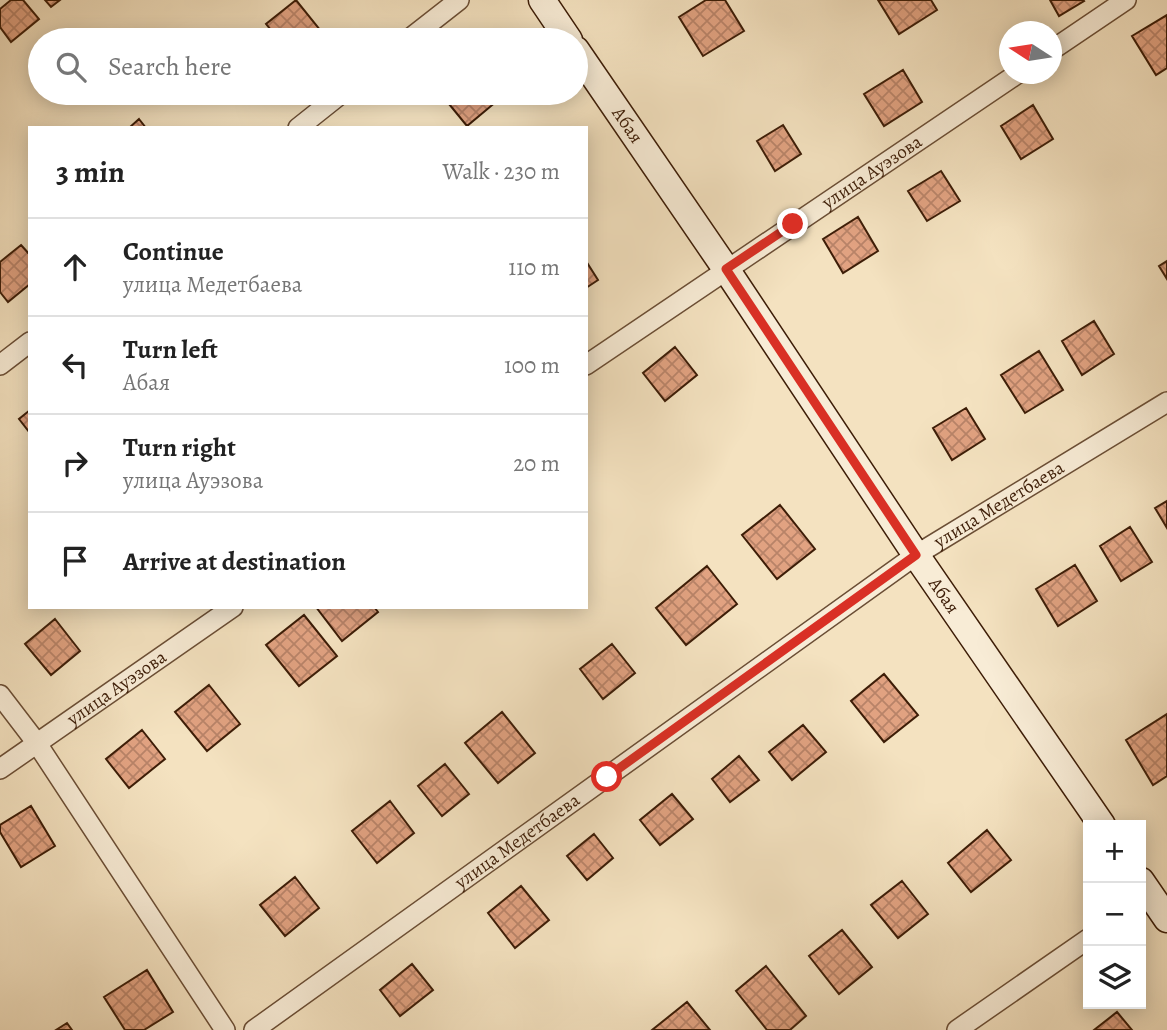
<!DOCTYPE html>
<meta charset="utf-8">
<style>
body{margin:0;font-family:Alegreya,serif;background:#f2f2f2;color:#222}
.controls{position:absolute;right:21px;bottom:21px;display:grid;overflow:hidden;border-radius:0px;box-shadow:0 4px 18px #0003}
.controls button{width:63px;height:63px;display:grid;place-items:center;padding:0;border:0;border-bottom:2px solid #e0e0e0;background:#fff;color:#222;font:35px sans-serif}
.compass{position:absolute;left:999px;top:21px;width:63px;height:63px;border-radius:50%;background:#fff;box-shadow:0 4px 18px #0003;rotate:282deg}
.stop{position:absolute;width:21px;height:21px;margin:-16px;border:5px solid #d93025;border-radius:50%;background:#fff}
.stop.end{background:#d93025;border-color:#fff;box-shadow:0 2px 7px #0008}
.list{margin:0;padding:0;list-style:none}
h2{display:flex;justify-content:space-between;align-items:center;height:91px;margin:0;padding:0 28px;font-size:30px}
h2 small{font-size:23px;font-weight:400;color:#767676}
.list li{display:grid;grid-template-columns:46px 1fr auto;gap:21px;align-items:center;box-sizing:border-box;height:98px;padding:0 28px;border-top:2px solid #e0e0e0}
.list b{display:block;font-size:26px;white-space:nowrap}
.list p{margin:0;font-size:23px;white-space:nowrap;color:#767676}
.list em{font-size:23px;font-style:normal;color:#767676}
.icon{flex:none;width:38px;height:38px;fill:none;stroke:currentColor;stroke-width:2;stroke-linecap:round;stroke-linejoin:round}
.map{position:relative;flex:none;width:1167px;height:1030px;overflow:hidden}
.search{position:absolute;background:#fff;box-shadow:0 4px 18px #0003;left:28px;top:28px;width:560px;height:77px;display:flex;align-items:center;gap:18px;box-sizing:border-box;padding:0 24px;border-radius:38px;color:#767676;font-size:26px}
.panel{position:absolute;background:#fff;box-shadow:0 4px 18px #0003;left:28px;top:126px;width:560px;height:483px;border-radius:0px}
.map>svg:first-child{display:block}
.building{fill:url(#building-cross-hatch);stroke:#3d1d07;stroke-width:2}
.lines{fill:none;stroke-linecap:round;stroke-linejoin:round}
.street-casing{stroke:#6b4e35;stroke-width:22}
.secondary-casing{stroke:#3d1d07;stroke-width:29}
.street{stroke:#f8ecd6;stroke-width:19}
.secondary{stroke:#f8ecd6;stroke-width:26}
.route{stroke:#d93025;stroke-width:9}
.labels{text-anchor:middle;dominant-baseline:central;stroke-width:5;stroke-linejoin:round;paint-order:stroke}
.street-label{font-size:19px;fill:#3d1d07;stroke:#f8ecd6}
</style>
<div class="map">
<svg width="1167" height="1030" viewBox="0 0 1167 1030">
<defs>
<pattern id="building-cross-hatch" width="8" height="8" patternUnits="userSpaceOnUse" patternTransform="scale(1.75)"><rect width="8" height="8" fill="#e1a281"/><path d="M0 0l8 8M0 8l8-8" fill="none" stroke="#b88368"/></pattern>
</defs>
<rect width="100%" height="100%" fill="#f4e2c0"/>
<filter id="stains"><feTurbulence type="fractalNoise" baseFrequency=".00286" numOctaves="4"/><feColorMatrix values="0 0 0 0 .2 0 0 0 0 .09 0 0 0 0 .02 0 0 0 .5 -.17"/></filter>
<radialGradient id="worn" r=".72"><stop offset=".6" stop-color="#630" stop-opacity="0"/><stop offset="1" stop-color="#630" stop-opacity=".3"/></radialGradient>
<path class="building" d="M 11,0 L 23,0 L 39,19 L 11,42 L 0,27 L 0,9 Z
M 45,0 L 60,0 L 51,7 Z
M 296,0 L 321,31 L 310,40 L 279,40 L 266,24 Z
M 706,0 L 725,0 L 744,31 L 703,56 L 679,17 Z
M 878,0 L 931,0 L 937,10 L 899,34 Z
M 1050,0 L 1083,0 L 1084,1 L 1059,16 Z
M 1167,15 L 1167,68 L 1156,75 L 1132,36 Z
M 242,32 L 249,40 L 232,40 Z
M 903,70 L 922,102 L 884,126 L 864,94 Z
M 440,93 L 500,93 L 503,96 L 467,126 Z
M 1033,105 L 1053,139 L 1021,159 L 1001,126 Z
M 139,119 L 146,128 L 129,128 Z
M 783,125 L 801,154 L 775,171 L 757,141 Z
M 941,171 L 960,201 L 927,221 L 908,191 Z
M 858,217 L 878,251 L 843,273 L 823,239 Z
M 21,245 L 30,255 L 30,284 L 8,302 L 0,292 L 0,262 Z
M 586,261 L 598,280 L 586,288 Z
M 1167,261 L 1167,279 L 1159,266 Z
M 1094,321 L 1114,354 L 1082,375 L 1062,341 Z
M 675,347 L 697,375 L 665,401 L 643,373 Z
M 1039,351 L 1063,390 L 1025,413 L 1001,375 Z
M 966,408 L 985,439 L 952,460 L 933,428 Z
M 30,410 L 30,433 L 19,419 Z
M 1167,501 L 1167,528 L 1155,508 Z
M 780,505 L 815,549 L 777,579 L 742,535 Z
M 1130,527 L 1152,562 L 1121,581 L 1100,546 Z
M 1075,565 L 1097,601 L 1058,626 L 1036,589 Z
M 707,566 L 737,604 L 686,645 L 656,608 Z
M 316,607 L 374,607 L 378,612 L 342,641 Z
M 304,615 L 337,656 L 299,686 L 266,645 Z
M 55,619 L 80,651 L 51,675 L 25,644 Z
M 612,644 L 635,673 L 603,699 L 580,669 Z
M 884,674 L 918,715 L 884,742 L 851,701 Z
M 209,685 L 240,724 L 207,751 L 175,712 Z
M 502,712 L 535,753 L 498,783 L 465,743 Z
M 1167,714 L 1167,776 L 1153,785 L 1126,740 Z
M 803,725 L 826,752 L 792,780 L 769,752 Z
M 142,730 L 165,759 L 129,788 L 106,759 Z
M 739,756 L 759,780 L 730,802 L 712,779 Z
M 445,764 L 469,794 L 442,816 L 418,786 Z
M 672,794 L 693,819 L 660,845 L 640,820 Z
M 390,801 L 414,833 L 377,863 L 352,831 Z
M 31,806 L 55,846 L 21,867 L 0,832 L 0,825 Z
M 987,830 L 1011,860 L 971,892 L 948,863 Z
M 594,834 L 613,858 L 587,880 L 567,856 Z
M 295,877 L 319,908 L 285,936 L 260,905 Z
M 902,881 L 928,914 L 898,938 L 871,905 Z
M 521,886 L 549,920 L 515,948 L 488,913 Z
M 842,930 L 872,967 L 839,994 L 809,956 Z
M 412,964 L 433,990 L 400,1016 L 380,990 Z
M 766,966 L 806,1016 L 790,1030 L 767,1030 L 736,991 Z
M 147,970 L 173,1012 L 144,1030 L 125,1030 L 104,997 Z
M 687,1002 L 710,1030 L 652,1030 Z
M 1117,1012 L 1132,1030 L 1094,1030 Z
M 67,1023 L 72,1030 L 56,1030 Z"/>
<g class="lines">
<g class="street-casing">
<g id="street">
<path d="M 408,40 L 459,0"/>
<path d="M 1052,50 L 1126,0"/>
<path d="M 298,128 L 342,93"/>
<path d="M 0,365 L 30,342"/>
<path id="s1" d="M 586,365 L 1017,74"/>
<path d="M 0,695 L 36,742 L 225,1030"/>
<path id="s2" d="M 0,769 L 233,607"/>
<path id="s3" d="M 254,1030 L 916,555 L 1167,402"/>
<path d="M 957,1030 L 1088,939"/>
</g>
</g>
<g class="secondary-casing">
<g id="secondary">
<path d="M 542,0 L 569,40"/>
<path id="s4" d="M 576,50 L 726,269 L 916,555 L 1102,825"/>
<path d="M 1141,881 L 1167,919"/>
</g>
</g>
<use href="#street" class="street"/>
<use href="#secondary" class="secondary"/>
</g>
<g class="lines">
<path class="route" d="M 607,777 L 916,555 L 726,269 L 793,224"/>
</g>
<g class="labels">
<g class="street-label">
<text stroke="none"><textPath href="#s4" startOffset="91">Абая</textPath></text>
<text stroke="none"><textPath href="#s1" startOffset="345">улица Ауэзова</textPath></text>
<text stroke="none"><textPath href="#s3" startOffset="912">улица Медетбаева</textPath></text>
<text stroke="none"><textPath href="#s4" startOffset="658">Абая</textPath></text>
<text stroke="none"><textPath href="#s2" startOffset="142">улица Ауэзова</textPath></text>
<text stroke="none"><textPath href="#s3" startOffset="324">улица Медетбаева</textPath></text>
</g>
</g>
<rect width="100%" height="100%" filter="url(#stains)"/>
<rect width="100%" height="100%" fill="url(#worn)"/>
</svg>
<div class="controls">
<button>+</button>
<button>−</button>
<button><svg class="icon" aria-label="layers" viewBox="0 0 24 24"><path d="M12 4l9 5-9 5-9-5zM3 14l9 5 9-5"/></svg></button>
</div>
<svg class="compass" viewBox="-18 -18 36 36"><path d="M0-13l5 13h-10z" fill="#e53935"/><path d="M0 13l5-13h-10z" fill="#767676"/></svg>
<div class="stop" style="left:607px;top:777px"></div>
<div class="stop end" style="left:793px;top:224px"></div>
<div class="search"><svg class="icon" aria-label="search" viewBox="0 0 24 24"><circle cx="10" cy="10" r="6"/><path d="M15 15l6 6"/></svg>Search here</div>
<section class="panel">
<h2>3 min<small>Walk · 230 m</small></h2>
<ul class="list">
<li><svg class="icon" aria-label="ahead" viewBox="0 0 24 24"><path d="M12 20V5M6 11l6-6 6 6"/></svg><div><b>Continue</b><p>улица Медетбаева</p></div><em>110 m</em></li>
<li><svg class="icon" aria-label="left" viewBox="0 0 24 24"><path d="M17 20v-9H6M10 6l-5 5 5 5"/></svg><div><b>Turn left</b><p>Абая</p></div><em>100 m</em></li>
<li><svg class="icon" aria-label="right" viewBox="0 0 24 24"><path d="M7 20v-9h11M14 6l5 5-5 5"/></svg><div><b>Turn right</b><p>улица Ауэзова</p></div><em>20 m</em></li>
<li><svg class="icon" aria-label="arrive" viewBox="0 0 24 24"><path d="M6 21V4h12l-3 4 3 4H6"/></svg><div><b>Arrive at destination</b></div></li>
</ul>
</section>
</div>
